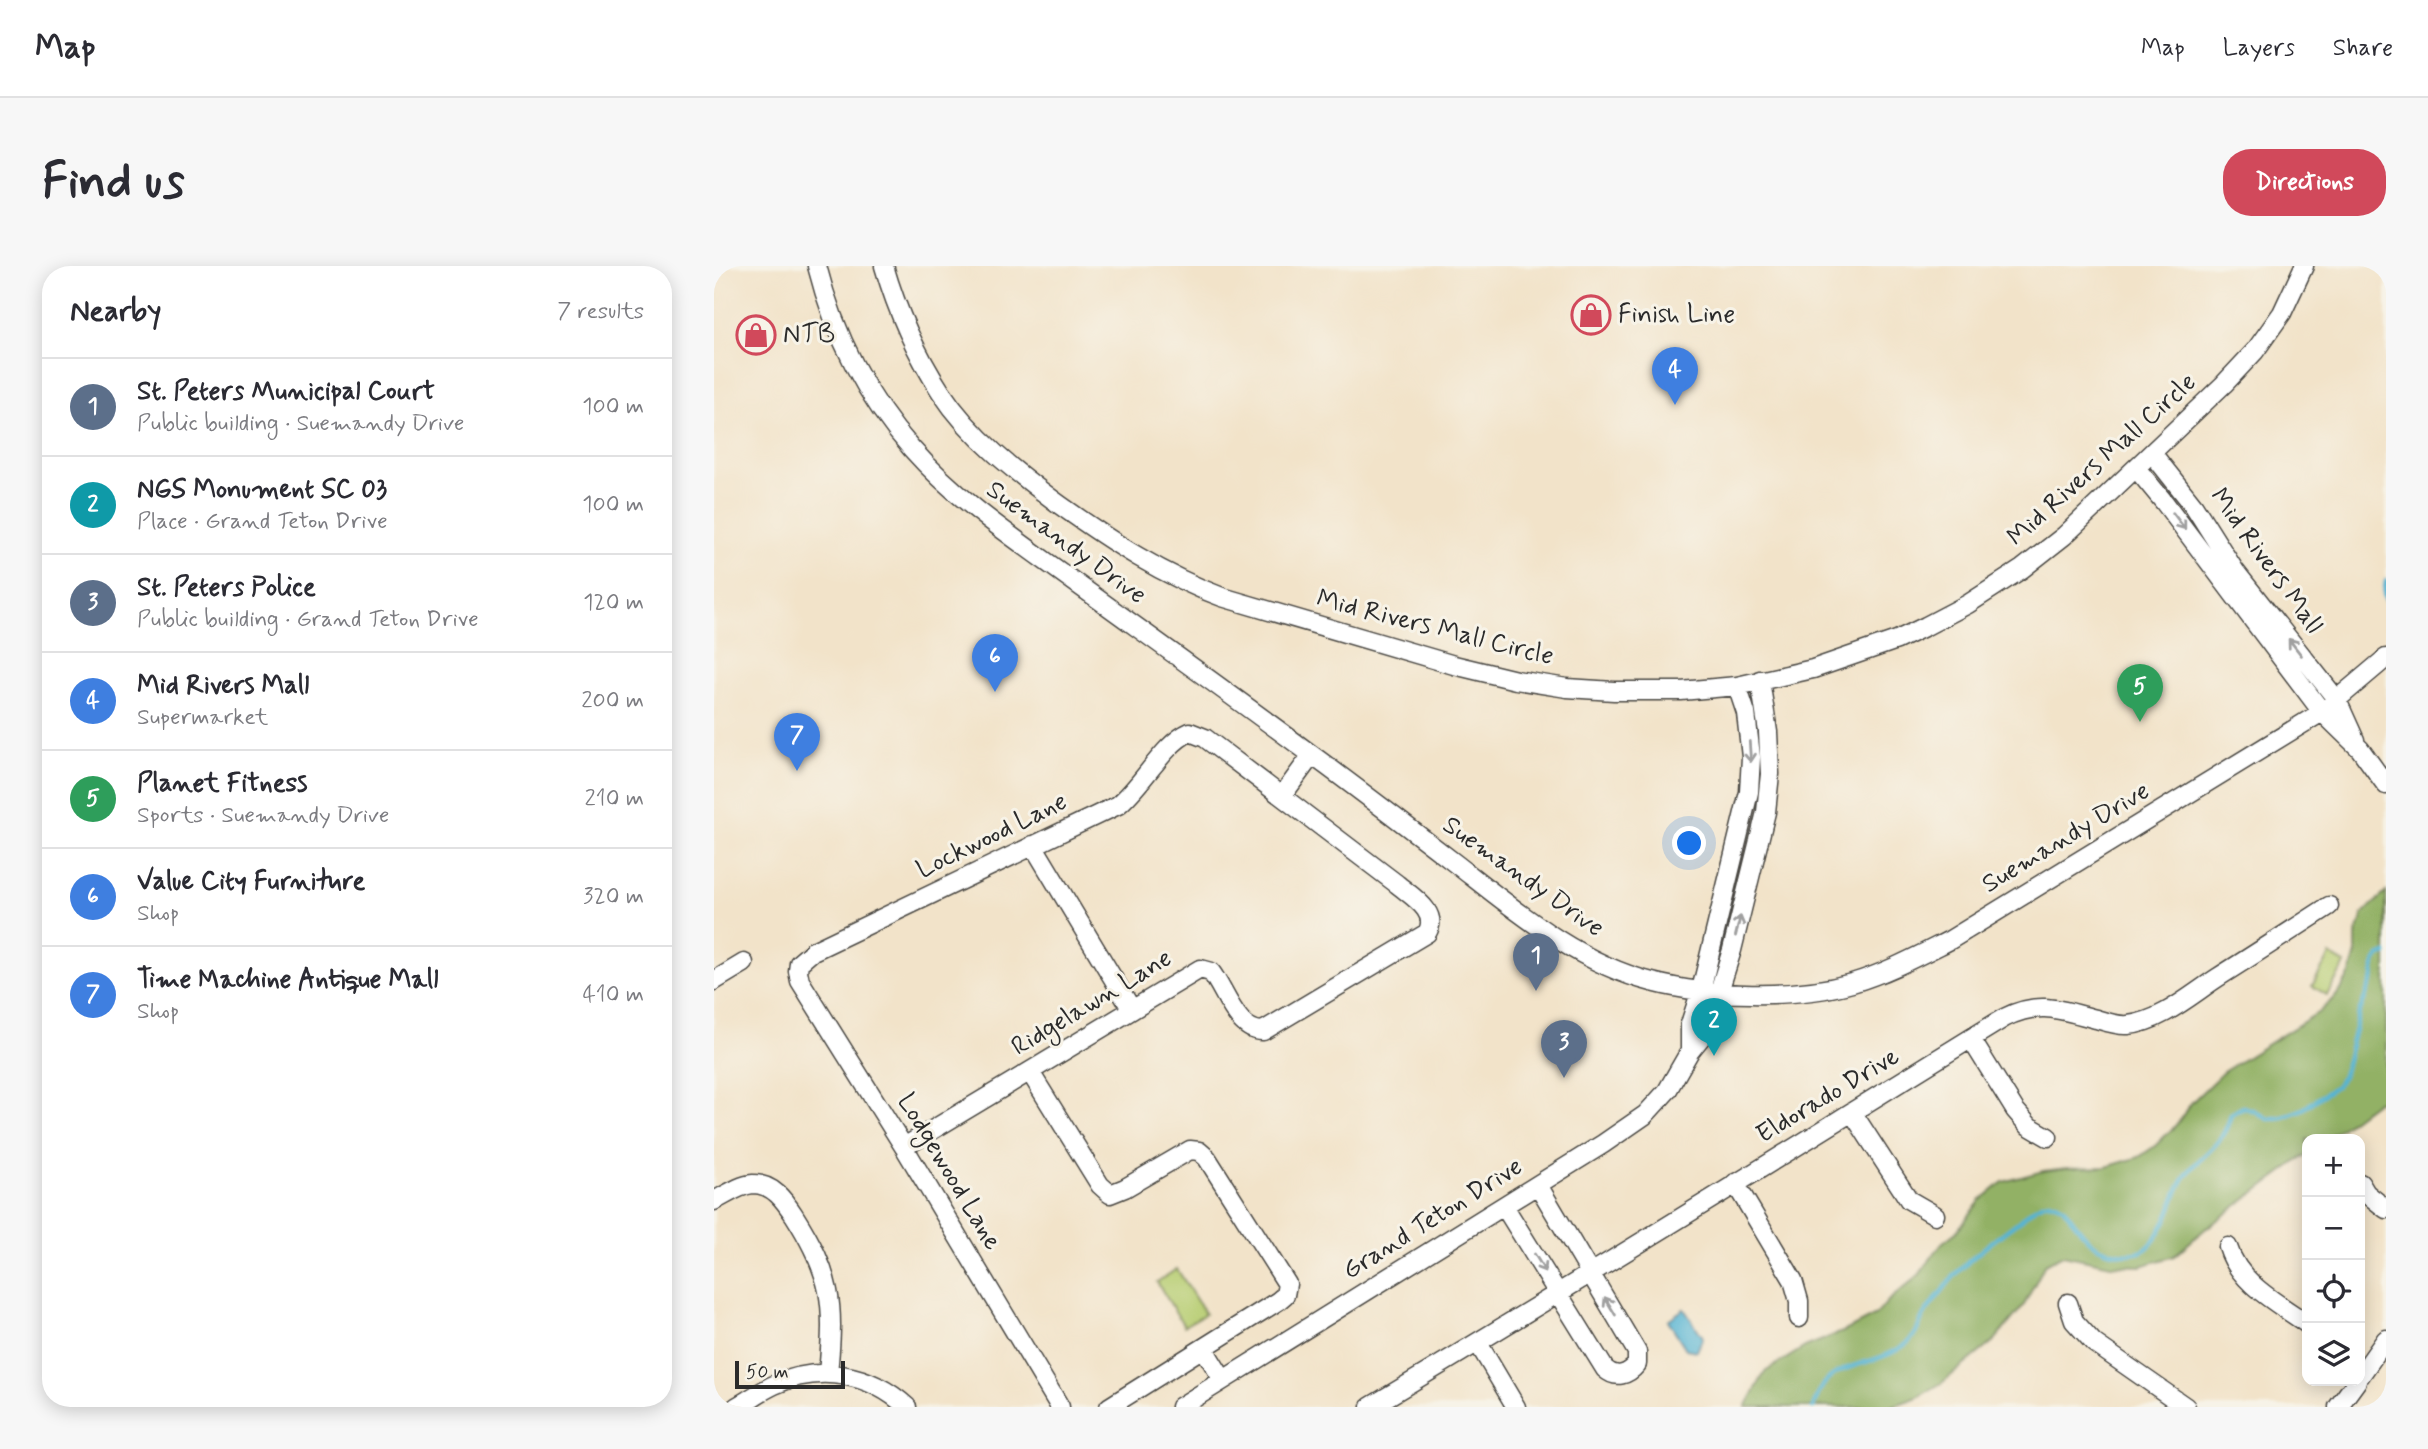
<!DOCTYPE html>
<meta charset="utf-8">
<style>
body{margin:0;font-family:Mynerve,sans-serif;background:#f7f7f7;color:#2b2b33}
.controls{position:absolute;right:21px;bottom:21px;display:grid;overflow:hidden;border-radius:14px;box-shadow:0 4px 18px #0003}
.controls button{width:63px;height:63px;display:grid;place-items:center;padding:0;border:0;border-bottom:2px solid #e1e1e2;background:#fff;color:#2b2b33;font:35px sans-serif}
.scale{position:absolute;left:21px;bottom:18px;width:110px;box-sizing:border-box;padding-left:7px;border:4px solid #2b2b2b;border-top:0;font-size:19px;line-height:24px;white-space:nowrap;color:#2b2b2b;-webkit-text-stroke:5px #f7f3e8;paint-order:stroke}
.you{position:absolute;left:976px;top:578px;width:24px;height:24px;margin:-18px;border:5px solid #fff;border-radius:50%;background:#1a73e8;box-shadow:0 0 0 10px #1a73e833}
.badge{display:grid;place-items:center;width:46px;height:46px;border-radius:50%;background:#d1495b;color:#fff;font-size:23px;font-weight:700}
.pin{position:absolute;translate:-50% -58px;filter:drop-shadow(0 2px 4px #0008)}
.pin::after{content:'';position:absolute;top:37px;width:24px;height:21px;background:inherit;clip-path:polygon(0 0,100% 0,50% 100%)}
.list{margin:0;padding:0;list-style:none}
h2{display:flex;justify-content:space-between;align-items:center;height:91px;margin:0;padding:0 28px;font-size:30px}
h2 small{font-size:23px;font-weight:400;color:#7c7c81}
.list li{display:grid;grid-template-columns:46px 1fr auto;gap:21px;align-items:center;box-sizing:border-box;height:98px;padding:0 28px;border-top:2px solid #e1e1e2}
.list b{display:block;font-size:26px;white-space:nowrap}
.list p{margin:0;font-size:23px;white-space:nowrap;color:#7c7c81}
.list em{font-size:23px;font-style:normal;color:#7c7c81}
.icon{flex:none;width:38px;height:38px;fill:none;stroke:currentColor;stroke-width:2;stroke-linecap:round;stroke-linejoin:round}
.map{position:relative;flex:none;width:1672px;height:1141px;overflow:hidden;border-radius:28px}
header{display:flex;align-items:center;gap:42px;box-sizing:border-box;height:98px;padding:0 35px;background:#fff;border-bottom:2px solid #e1e1e2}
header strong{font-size:33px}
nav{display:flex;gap:38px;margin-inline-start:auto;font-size:24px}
.intro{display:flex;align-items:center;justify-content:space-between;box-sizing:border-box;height:168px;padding:0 42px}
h1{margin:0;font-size:49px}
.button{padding:18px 32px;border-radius:28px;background:#d1495b;color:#fff;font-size:24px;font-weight:700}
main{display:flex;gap:42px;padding:0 42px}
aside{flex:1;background:#fff;border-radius:28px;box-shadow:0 4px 18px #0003}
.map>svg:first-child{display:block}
.green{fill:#b8ce73;stroke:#727c4f;stroke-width:2}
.forest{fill:#92b165;stroke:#5e6e48;stroke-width:2}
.water{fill:#54b4d3;stroke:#40707f;stroke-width:2}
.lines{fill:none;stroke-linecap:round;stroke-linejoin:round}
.stream{stroke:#54b4d3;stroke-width:4.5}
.minor-casing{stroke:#494743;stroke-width:21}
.minor{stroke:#fff;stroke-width:18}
.oneway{stroke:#a0a0a0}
.labels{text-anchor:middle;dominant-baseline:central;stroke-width:6;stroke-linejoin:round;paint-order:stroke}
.poi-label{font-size:26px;fill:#2b2b2b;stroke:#f7f3e8;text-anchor:start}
.street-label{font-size:26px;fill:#2b2b2b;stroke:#f7f3e8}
</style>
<header>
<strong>Map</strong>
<nav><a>Map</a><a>Layers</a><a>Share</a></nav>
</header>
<div class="intro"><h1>Find us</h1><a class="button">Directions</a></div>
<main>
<aside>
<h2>Nearby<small>7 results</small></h2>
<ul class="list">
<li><span class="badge" style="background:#5c6f8a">1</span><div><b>St. Peters Municipal Court</b><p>Public building · Suemandy Drive</p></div><em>100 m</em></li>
<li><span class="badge" style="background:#0f9aa8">2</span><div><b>NGS Monument SC 03</b><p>Place · Grand Teton Drive</p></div><em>100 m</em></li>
<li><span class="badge" style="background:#5c6f8a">3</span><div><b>St. Peters Police</b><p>Public building · Grand Teton Drive</p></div><em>120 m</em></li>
<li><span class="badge" style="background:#3f7fe0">4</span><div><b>Mid Rivers Mall</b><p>Supermarket</p></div><em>200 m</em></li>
<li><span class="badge" style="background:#2e9e5b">5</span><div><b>Planet Fitness</b><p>Sports · Suemandy Drive</p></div><em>210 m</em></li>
<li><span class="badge" style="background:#3f7fe0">6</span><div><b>Value City Furniture</b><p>Shop</p></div><em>320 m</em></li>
<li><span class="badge" style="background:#3f7fe0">7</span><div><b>Time Machine Antique Mall</b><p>Shop</p></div><em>410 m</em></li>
</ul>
</aside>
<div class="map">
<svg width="1672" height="1141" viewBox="0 0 1672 1141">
<rect width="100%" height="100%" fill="#f7f3e8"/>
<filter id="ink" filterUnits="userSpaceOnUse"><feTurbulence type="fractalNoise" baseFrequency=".0143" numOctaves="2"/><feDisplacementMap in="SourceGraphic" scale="14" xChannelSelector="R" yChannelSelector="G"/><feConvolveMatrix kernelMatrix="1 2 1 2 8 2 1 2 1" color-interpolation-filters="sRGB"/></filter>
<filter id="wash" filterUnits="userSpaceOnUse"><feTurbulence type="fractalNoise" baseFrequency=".00686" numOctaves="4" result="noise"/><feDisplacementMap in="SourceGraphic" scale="28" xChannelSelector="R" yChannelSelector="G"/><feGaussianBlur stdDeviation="1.57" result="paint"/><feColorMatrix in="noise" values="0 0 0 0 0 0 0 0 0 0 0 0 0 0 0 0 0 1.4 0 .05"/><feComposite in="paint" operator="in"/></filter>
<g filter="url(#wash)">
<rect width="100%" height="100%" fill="#f2e3c9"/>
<path class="green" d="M 1616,689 L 1631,698 L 1613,729 L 1598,720 Z
M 463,1003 L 491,1048 L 470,1060 L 443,1016 Z"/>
<path class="forest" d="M 1672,626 L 1672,834 L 1663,835 L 1612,873 L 1593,873 L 1593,888 L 1490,964 L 1460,990 L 1427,1000 L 1397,999 L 1349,989 L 1331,998 L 1310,1039 L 1281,1074 L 1229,1116 L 1204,1131 L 1176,1141 L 1032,1141 L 1051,1106 L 1091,1081 L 1131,1065 L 1162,1049 L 1174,1035 L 1205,1009 L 1228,977 L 1242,966 L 1267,934 L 1289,916 L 1329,905 L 1353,902 L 1392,901 L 1425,891 L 1441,880 L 1462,859 L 1478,836 L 1509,806 L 1605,746 L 1622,730 L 1636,708 L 1642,687 L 1642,670 L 1649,648 Z"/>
<path class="water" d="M 970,1043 L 989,1071 L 983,1085 L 972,1083 L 954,1054 Z"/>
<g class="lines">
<path class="stream" d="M 1672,315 L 1670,328 L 1672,336
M 1099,1141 C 1103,1133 1105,1123 1111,1117 C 1128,1094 1176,1099 1200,1070 C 1204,1064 1206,1057 1209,1051 C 1216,1039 1227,1027 1235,1016 C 1255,992 1279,975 1304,956 C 1318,944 1331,928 1349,941 C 1359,954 1368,969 1380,978 C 1392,987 1419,992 1432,983 C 1440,977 1449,961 1453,952 C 1459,939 1462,924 1470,912 C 1488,886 1509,882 1517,848 L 1529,841 L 1541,845 L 1554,853 L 1569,851 L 1589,843 L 1622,820 L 1629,810 L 1645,747 L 1659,711 L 1661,697 L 1665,691 L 1672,688"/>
</g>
</g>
<g filter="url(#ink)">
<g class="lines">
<g class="minor-casing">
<path id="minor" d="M 103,0 C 120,67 152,131 198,183 C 245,236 303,274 359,315 C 439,373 519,430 598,489 C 647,525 694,561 742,598 C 801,644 863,697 938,716 C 995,731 1081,733 1138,717 C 1172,707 1204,690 1236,674 L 1608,446 L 1672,392
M 170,0 C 183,45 201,86 227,126 C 257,172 303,207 346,239 C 398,276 448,309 508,331 L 740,399 L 802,414 L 853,422 L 900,425 L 967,425 L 1023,420 L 1099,403 L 1183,374 L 1212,360 L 1254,338 L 1308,303 L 1350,270 L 1510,118 L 1541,85 L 1568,47 L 1590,0
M 1438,187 L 1480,240 L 1521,305 L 1623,434 L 1641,474
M 1422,202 L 1450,236 L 1608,446 L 1646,483 L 1672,519
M 568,530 L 598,489
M 319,579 L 418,744
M 0,715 L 30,697
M 1257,773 L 1301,844 L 1315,860 L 1334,871
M 976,785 L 976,758 L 987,724 L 1035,526 L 1037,491 L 1032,447 L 1023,420
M 316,806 L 386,919 L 396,928 L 411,922 L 476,884 L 485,885 L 493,892 L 573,1018 L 571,1029 L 564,1035 L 395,1141
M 1138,846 L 1195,934 L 1221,949
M 190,881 L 486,703 L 497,706 C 511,724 523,766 549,765 L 713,667 C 726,646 697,630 683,618 L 491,472 L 476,466 C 450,477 428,520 404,539 L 99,685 L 85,697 L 84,705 L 86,715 L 190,881 L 346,1141
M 1021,917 L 1079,1014 L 1085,1035 L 1085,1052
M 1646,917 L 1652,927 L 1672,943
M 0,935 C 12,929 25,919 39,918 C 59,918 70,934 80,949 C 118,1009 121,1037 114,1107
M 790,940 L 891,1103 C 902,1113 914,1109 923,1098 L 923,1086 L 824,919
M 1514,981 C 1525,1018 1564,1037 1593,1058
M 1354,1037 L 1360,1055 L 1380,1077 L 1472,1141
M 764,1077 L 802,1141
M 490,1083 L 509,1114
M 1646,1110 L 1672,1073
M 22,1141 C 35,1134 47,1125 60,1119 C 106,1098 156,1107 193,1141
M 466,1141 L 889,878 L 931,849 L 953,825 L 976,785 L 993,764 L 1018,684 L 1052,546 L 1056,508 L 1054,466 L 1046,414
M 656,1141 C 869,1014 1079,882 1290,752 C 1325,734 1347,744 1382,753 C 1392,756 1404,760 1414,759 C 1446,756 1477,729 1503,712 C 1541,688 1578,664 1615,640
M 1624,1141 L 1643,1115"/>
</g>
<use href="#minor" class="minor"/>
</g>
<defs><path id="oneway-shaft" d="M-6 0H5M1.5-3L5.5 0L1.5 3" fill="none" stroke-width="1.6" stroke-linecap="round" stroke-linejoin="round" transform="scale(1.75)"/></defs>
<g class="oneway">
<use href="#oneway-shaft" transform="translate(1465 255) rotate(53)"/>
<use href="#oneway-shaft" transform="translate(1581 381) rotate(-128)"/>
<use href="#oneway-shaft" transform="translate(1036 486) rotate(86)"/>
<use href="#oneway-shaft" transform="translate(1024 660) rotate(-76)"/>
<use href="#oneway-shaft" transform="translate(826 997) rotate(58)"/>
<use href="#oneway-shaft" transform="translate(896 1040) rotate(-121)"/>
</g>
</g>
<defs>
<g id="shop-ring" transform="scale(2.0125)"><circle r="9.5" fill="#f7f3e8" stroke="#d1495b" stroke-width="1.5"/><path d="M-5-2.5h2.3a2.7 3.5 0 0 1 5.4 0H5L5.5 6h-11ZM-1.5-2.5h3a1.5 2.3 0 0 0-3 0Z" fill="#d1495b"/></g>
</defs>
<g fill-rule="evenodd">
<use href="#shop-ring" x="877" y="49"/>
<use href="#shop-ring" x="42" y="69"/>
</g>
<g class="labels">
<g class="poi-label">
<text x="904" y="49">Finish Line</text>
<text x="69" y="69">NTB</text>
</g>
<g class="street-label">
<text transform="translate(1388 194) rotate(-42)">Mid Rivers Mall Circle</text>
<text transform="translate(352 277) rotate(36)">Suemandy Drive</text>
<text transform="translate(1552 295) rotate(54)">Mid Rivers Mall</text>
<text transform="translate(721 362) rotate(14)">Mid Rivers Mall Circle</text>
<text transform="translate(278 570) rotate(-26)">Lockwood Lane</text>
<text transform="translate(1352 572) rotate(-31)">Suemandy Drive</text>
<text transform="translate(809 611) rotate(35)">Suemandy Drive</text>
<text transform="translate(378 737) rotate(-31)">Ridgelawn Lane</text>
<text transform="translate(1114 830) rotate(-31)">Eldorado Drive</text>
<text transform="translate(235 906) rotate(59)">Lodgewood Lane</text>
<text transform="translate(719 953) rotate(-32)">Grand Teton Drive</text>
</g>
</g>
</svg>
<div class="controls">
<button>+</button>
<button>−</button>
<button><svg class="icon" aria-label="locate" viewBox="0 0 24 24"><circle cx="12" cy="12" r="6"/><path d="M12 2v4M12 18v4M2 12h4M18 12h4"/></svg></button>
<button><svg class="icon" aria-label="layers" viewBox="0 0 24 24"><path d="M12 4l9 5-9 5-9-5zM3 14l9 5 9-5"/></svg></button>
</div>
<div class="scale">50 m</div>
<div class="you"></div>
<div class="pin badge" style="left:822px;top:725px;background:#5c6f8a">1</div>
<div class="pin badge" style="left:1000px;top:790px;background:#0f9aa8">2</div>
<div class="pin badge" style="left:850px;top:812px;background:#5c6f8a">3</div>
<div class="pin badge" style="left:961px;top:139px;background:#3f7fe0">4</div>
<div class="pin badge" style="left:1426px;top:456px;background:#2e9e5b">5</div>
<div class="pin badge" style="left:281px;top:426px;background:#3f7fe0">6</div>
<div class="pin badge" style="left:83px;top:505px;background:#3f7fe0">7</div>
</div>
</main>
